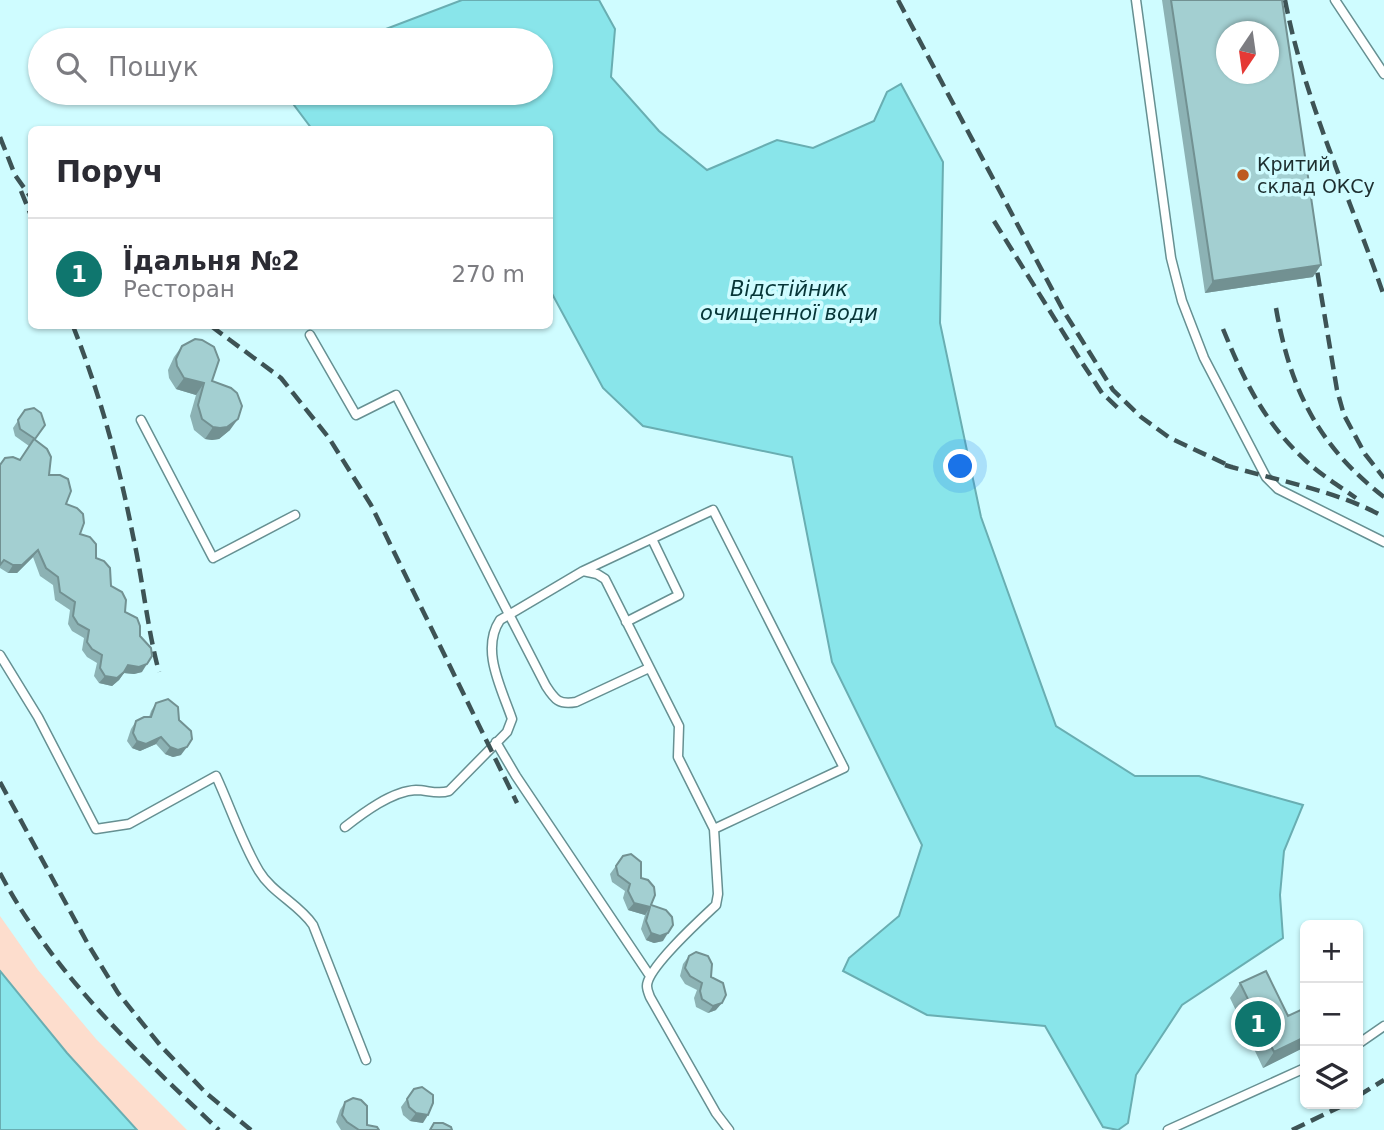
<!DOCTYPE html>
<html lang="uk">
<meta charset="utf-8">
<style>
body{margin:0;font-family:"DejaVu Sans",sans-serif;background:#f2f2f3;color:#2b2b33}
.controls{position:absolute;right:21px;bottom:21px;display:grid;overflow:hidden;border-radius:10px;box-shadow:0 2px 5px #0004}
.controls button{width:63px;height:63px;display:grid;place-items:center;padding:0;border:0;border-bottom:2px solid #e1e1e2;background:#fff;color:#2b2b33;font:35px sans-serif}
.compass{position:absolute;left:1216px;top:21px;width:63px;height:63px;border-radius:50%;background:#fff;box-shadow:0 2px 5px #0004;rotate:193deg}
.you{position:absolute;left:961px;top:467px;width:24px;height:24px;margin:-18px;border:5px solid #fff;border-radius:50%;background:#1a73e8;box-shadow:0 0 0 10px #1a73e833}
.badge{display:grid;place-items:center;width:46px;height:46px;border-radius:50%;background:#0f766e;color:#fff;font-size:23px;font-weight:700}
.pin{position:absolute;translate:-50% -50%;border:4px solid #fff;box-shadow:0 2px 7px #0006}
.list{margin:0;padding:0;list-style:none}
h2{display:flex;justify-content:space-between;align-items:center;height:91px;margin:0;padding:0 28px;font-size:30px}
h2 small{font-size:23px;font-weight:400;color:#7c7c81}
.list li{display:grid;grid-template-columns:46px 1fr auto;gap:21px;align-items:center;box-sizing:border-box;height:112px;padding:0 28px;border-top:2px solid #e1e1e2}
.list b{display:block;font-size:26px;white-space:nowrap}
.list p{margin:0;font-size:23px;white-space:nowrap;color:#7c7c81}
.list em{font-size:23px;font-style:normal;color:#7c7c81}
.icon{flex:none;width:38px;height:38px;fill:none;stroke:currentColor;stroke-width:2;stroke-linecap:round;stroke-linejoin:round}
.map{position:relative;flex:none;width:1384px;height:1130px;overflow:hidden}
.search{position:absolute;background:#fff;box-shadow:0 2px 5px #0004;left:28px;top:28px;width:525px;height:77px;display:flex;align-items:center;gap:18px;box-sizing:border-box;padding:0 24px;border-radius:38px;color:#7c7c81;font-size:26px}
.panel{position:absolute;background:#fff;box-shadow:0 2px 5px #0004;left:28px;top:126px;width:525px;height:203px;border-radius:10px}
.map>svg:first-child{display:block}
.green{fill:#fdddcd}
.water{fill:#89e5ea;stroke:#69aeb2;stroke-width:2}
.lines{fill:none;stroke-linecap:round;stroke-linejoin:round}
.service-casing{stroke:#669092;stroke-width:11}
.service{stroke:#fff;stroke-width:8}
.rail{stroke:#3d5355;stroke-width:4.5;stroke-dasharray:14 7;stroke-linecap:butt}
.wall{fill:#8cb2b4}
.shaded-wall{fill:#729192}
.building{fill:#a3cfd1;stroke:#729192;stroke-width:2;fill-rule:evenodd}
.poi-dot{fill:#bd5b1f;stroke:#cffcff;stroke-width:2.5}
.labels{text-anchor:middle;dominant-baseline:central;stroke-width:7;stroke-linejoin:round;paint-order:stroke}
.poi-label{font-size:19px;fill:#1d2e2f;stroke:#cffcff;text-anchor:start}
.water-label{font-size:21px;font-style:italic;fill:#073638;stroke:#cffcff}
</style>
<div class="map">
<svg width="1384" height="1130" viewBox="0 0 1384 1130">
<rect width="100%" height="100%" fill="#cffcff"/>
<path class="green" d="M 0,916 L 38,970 L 96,1039 L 187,1130 L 137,1130 L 67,1053 L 0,971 Z"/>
<path class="water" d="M 462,0 L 599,0 L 615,29 L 611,77 L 659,131 L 707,170 L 777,140 L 813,148 L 874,121 L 887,92 L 901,84 L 943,162 L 940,323 L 981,517 L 1056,726 L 1135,776 L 1199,776 L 1303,805 L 1284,851 L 1280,895 L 1283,938 L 1182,1005 L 1136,1075 L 1128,1123 L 1118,1130 L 1103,1127 L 1045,1026 L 927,1015 L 843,971 L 849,958 L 899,916 L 922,845 L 832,662 L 792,457 L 643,426 L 603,388 L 550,290 L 550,130 L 312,129 L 294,105 L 299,93 L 541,93 L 541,40 L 357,40 Z
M 0,971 L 67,1053 L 137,1130 L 0,1130 Z"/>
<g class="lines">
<g class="service-casing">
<path id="service" d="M 1136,0 L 1171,258 L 1182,301 L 1204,358 L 1266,477 L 1278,489 L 1384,542
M 1335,0 L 1384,74
M 310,335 L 356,415 L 396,395 L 546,686 C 555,700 559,705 576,702 L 649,668
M 141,420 L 213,558 L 295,515
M 583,571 L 713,510 L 844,768 L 714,829
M 626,622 L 679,595 L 652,539
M 0,655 L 38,717 L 96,829 L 129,824 L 216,776 C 230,806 242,843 259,871 C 272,893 299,904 313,925 L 366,1060
M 496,742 L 516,776 L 650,976
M 345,827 C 363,813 392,791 416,790 C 428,790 437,795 449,791 L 507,732 L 512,719 C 502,689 480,650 500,620 L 583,571 L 597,574 L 605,579 L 679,726 L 678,757 L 714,829 L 718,894 L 716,905 C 701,919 647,968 647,986 C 647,990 649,994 650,997 L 716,1113 L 729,1130
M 1358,1044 L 1384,1026
M 1168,1130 L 1305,1068"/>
</g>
<use href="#service" class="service"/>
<path class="rail" d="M 898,0 L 1063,310 L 1113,390 L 1141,417 L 1170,438 L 1232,467
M 1285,0 C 1305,103 1350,197 1384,296
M 0,137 L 15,175 L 32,199
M 21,191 L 32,218
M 994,221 L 1079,358 L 1102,393 L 1118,408
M 1314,252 L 1337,390 L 1344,415 L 1365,454 L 1384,478
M 1276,308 C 1290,389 1318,446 1384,497
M 73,326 C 100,394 119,464 133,536 C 143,581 147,627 159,672
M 211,326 L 281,378 L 329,438 L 371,505 L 517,803
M 1223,329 C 1244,380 1263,421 1305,460 C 1320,474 1339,486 1356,498
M 1225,465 C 1277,481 1336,490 1384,517
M 0,782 L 89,946 L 118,993 L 160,1045 L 206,1093 L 251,1130
M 0,873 C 52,972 137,1053 219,1130
M 1358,1096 L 1384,1080
M 1292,1130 L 1346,1104"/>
</g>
<path class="wall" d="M 1162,0 L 1282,0 L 1313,277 L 1205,293 Z
M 182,346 L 212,381 L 230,430 L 219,439 L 212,440 L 205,439 L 194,430 L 190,416 L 196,395 L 176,389 L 169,378 L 168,370 L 174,357 Z
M 25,410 L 34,439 L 49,475 L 66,504 L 80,534 L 96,558 L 125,612 L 140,636 L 142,672 L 134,674 L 124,673 L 119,680 L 112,686 L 99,683 L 94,676 L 97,663 L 87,657 L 82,650 L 84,638 L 72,631 L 68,624 L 70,610 L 55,600 L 53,585 L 40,576 L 33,557 L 17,573 L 8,573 L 0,568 L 0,465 L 20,460 L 29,446 L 15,436 L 13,428 Z
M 156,703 L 181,755 L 173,757 L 165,754 L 156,744 L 140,751 L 132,748 L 127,741 L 131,729 L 136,721 L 149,717 L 151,711 Z
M 623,856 L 641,878 L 663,941 L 654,943 L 646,940 L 641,929 L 645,915 L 628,910 L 623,898 L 625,891 L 612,882 L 610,874 Z
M 689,956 L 711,977 L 716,1010 L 708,1013 L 696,1007 L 694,998 L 697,990 L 685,984 L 680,976 L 683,964 Z
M 1240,983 L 1288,1016 L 1305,1008 L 1305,1047 L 1263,1068 L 1230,998 Z
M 414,1089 L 423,1123 L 410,1121 L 403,1115 L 401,1107 Z
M 345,1102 L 367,1125 L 379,1130 L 341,1130 L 336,1122 L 340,1110 Z"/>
<path class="shaded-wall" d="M 1321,265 L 1313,277 L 1205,293 L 1213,281 Z
M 184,378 L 204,383 L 196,395 L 176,389 Z
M 238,419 L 230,430 L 219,439 L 212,440 L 205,439 L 213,427 Z
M 38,550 L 33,557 L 17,573 L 8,573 L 13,565 Z
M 147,664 L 142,672 L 134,674 L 124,673 L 119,680 L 112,686 L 99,683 L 105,676 L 128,665 Z
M 161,737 L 156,744 L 140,751 L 132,748 L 137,741 Z
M 170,747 L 187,747 L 181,755 L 173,757 L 165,754 Z
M 634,903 L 650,907 L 645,915 L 628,910 Z
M 651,933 L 668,933 L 663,941 L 654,943 L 646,940 Z
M 722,1003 L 716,1010 L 708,1013 L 713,1006 Z
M 1305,1037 L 1305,1047 L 1263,1068 L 1274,1052 Z
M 416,1113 L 428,1115 L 423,1123 L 410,1121 Z"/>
<path class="building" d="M 1171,0 L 1282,0 L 1321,265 L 1213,281 ZM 1227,32 L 1269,32 L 1269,74 L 1227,74 Z
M 195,339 L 202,340 L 214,347 L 219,360 L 212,381 L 231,388 L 237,393 L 242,406 L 238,419 L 227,427 L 220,428 L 213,427 L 202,419 L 198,405 L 204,383 L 184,378 L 177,366 L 176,359 L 182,346 Z
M 34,408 L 41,413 L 45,425 L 35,439 L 20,429 L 18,420 L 25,410 Z
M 34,439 L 47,449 L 51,457 L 49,475 L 60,475 L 68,479 L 71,491 L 66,504 L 77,508 L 83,514 L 84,523 L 80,534 L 90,537 L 96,544 L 96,558 L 104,561 L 110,568 L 111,586 L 122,592 L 126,600 L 125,612 L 137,618 L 140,626 L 140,636 L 151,648 L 152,656 L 147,664 L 139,667 L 128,665 L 124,672 L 117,678 L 105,676 L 100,668 L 102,655 L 92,649 L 87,642 L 89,630 L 78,624 L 73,616 L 75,602 L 60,592 L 58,577 L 46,568 L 38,550 L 22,565 L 13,565 L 4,560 L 0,565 L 0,465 L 5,458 L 13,457 L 20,460 Z
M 168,699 L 178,707 L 179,720 L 191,731 L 192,739 L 187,747 L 178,750 L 170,747 L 161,737 L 146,744 L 137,741 L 133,733 L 136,721 L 144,717 L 151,717 L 156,703 Z
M 631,854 L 641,862 L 641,878 L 648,880 L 654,887 L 655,895 L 651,905 L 666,910 L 672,917 L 673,925 L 668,933 L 660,936 L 651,933 L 646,921 L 650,907 L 634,903 L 628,891 L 630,884 L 618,875 L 616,866 L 623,856 Z
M 696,952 L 708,956 L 712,964 L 711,977 L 723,983 L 726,995 L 722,1003 L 713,1006 L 702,999 L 700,991 L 702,983 L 690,976 L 685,968 L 689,956 Z
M 1266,971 L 1288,1016 L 1305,1008 L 1305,1037 L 1274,1052 L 1240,983 Z
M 422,1087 L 433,1095 L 433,1103 L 428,1115 L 416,1113 L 409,1107 L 407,1099 L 414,1089 Z
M 353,1098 L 361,1100 L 367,1106 L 367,1125 L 377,1127 L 379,1130 L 359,1130 L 347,1122 L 342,1115 L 345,1102 Z
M 434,1123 L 443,1123 L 451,1127 L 452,1130 L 430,1130 Z"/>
<circle class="poi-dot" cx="1243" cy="175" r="7"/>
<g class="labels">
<g class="poi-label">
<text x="1257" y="164">Критий<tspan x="1257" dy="22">склад ОКСу</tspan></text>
</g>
<g class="water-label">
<text x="789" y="289">Відстійник<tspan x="789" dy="24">очищенної води</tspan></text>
</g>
</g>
</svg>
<div class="controls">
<button>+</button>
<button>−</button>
<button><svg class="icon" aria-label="layers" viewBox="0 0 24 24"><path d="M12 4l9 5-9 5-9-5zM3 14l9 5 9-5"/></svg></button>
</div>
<svg class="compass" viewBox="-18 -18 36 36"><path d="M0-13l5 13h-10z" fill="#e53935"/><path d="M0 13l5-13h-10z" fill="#7c7c81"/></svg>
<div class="you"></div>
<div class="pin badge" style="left:1258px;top:1024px">1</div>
<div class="search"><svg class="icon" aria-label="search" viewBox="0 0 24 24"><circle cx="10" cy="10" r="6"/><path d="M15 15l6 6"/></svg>Пошук</div>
<section class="panel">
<h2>Поруч<small></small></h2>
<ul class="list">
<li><span class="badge">1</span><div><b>Їдальня №2</b><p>Ресторан</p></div><em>270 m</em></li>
</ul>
</section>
</div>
